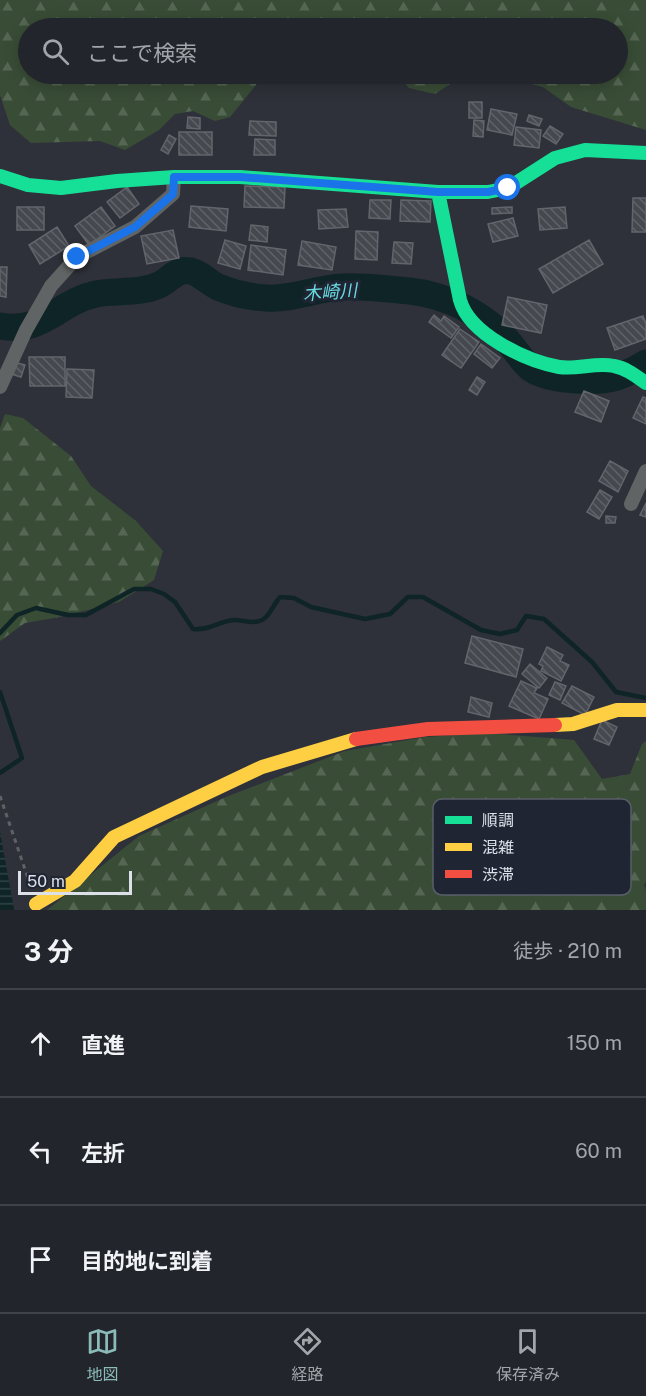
<!DOCTYPE html>
<html lang="ja">
<meta charset="utf-8">
<style>
body{margin:0;font-family:"Public Sans","Noto Sans JP",sans-serif;background:#2e3137;color:#f1f3f6}
.scale{position:absolute;left:18px;bottom:15px;width:114px;box-sizing:border-box;padding-left:6px;border:3px solid #dce0e9;border-top:0;font-size:16px;line-height:21px;white-space:nowrap;color:#dce0e9;-webkit-text-stroke:4px #1f2533;paint-order:stroke}
.stop{position:absolute;width:18px;height:18px;margin:-14px;border:4px solid #1a73e8;border-radius:50%;background:#fff}
.stop.end{background:#1a73e8;border-color:#fff;box-shadow:0 2px 6px #0008}
.list{margin:0;padding:0;list-style:none}
h2{display:flex;justify-content:space-between;align-items:center;height:78px;margin:0;padding:0 24px;font-size:26px}
h2 small{font-size:20px;font-weight:400;color:#a2a5a9}
.list li{display:grid;grid-template-columns:39px 1fr auto;gap:18px;align-items:center;box-sizing:border-box;height:108px;padding:0 24px;border-top:2px solid #3f4247}
.list b{display:block;font-size:22px;white-space:nowrap}
.list em{font-size:20px;font-style:normal;color:#a2a5a9}
.icon{flex:none;width:33px;height:33px;fill:none;stroke:currentColor;stroke-width:2;stroke-linecap:round;stroke-linejoin:round}
.map{position:relative;flex:none;width:646px;height:910px;overflow:hidden}
.search{position:absolute;background:#22252b;box-shadow:0 3px 15px #0003;left:18px;right:18px;top:18px;height:66px;display:flex;align-items:center;gap:15px;box-sizing:border-box;padding:0 21px;border-radius:33px;color:#a2a5a9;font-size:22px}
.sheet{height:402px;background:#22252b}
nav{display:flex;justify-content:space-around;align-items:center;box-sizing:border-box;height:84px;border-top:2px solid #3f4247;background:#22252b;font-size:16px;color:#a2a5a9}
nav a{display:grid;justify-items:center;gap:3px}
nav .on{color:#8bbbb9}
.map>svg:first-child{display:block}
.forest{fill:url(#forest-firs)}
.water{fill:url(#water-rules)}
.lines{fill:none;stroke-linecap:round;stroke-linejoin:round}
.stream{stroke:#0e2426;stroke-width:4.5}
.river{stroke:#0e2426;stroke-width:27}
.building{fill:url(#building-back-hatch);stroke:#62656c;stroke-width:1.5}
.path{stroke:#5f6264;stroke-width:3;stroke-dasharray:4.5 4.5;stroke-linecap:butt}
.street{stroke:#616464;stroke-width:14}
.fast{stroke:#16e098;stroke-width:14}
.slow{stroke:#ffcf43;stroke-width:14}
.jam{stroke:#f24e42;stroke-width:14}
.route{stroke:#1a73e8;stroke-width:8}
.labels{text-anchor:middle;dominant-baseline:central;stroke-width:6;stroke-linejoin:round;paint-order:stroke}
.water-label{font-size:18px;font-style:italic;fill:#68dce2;stroke:#1f2533}
.key{fill:#1f2533;stroke:#585d6a;stroke-width:1.5}
.key-label{font-size:16px;fill:#dce0e9}
</style>
<div class="map">
<svg width="646" height="910" viewBox="0 0 646 910">
<defs>
<pattern id="forest-firs" width="22" height="20" patternUnits="userSpaceOnUse" patternTransform="scale(1.5)"><rect width="22" height="20" fill="#394d36"/><path d="M5 1l3.5 6h-7zM16 11l3.5 6h-7z" fill="#556653"/></pattern>
<pattern id="water-rules" width="6" height="5" patternUnits="userSpaceOnUse" patternTransform="scale(1.5)"><rect width="6" height="5" fill="#0e2426"/><path d="M0 2.5h6" fill="none" stroke="#304446"/></pattern>
<pattern id="building-back-hatch" width="6" height="6" patternUnits="userSpaceOnUse" patternTransform="scale(1.5)"><rect width="6" height="6" fill="#45484e"/><path d="M-1 5l2 2M0 0l6 6M5-1l2 2" fill="none" stroke="#5f6268"/></pattern>
</defs>
<rect width="100%" height="100%" fill="#2e3139"/>
<path class="forest" d="M 0,0 L 646,0 L 646,130 L 571,107 L 543,87 L 492,74 L 618,74 L 618,28 L 28,28 L 28,74 L 258,74 L 256,85 L 230,117 L 215,121 L 193,111 L 175,114 L 159,130 L 125,150 L 100,141 L 31,143 L 10,125 L 0,95 Z
M 397,74 L 488,74 L 462,76 L 435,94 L 409,88 Z
M 5,414 L 23,418 L 71,456 L 91,486 L 136,521 L 163,551 L 154,580 L 119,602 L 60,617 L 25,623 L 0,641 L 0,428 Z
M 487,733 L 574,740 L 602,779 L 630,774 L 642,744 L 646,741 L 646,881 L 644,885 L 646,890 L 646,910 L 47,910 L 139,836 L 226,797 L 345,751 L 425,737 Z"/>
<path class="water" d="M 0,832 L 14,909 L 14,910 L 0,910 Z"/>
<g class="lines">
<path class="stream" d="M 0,633 L 17,615 L 36,608 L 68,615 L 86,615 L 134,589 L 151,589 L 164,594 L 175,602 L 193,629 C 209,631 219,621 234,620 C 245,620 257,626 266,617 C 270,613 275,603 280,597 L 294,598 L 311,607 L 365,619 L 390,614 L 408,597 L 423,597 L 481,630 L 500,634 L 517,630 L 526,616 L 544,619 L 592,662 L 616,692 L 646,698
M 0,692 L 22,758 L 0,773"/>
<path class="river" d="M 0,326 C 44,334 58,302 96,294 C 116,290 140,294 159,285 C 167,282 173,273 182,271 C 196,268 206,281 218,287 C 232,293 251,297 266,298 C 292,300 317,288 342,287 C 365,286 388,289 410,291 C 446,295 482,313 506,339 C 514,348 521,359 529,367 C 545,381 597,383 617,377 C 628,373 637,369 646,363"/>
</g>
<path class="building" d="M 469,102 L 482,102 L 482,118 L 469,118 Z
M 491,109 L 517,114 L 512,135 L 487,130 Z
M 529,115 L 542,119 L 539,126 L 527,121 Z
M 188,117 L 200,118 L 200,129 L 187,128 Z
M 474,120 L 484,121 L 483,137 L 473,136 Z
M 250,121 L 276,122 L 276,136 L 249,135 Z
M 550,126 L 563,134 L 556,144 L 543,136 Z
M 516,127 L 541,130 L 539,148 L 514,145 Z
M 179,132 L 212,132 L 212,155 L 179,155 Z
M 169,135 L 176,139 L 168,154 L 161,150 Z
M 255,139 L 275,140 L 275,155 L 254,155 Z
M 245,186 L 285,187 L 284,208 L 244,207 Z
M 127,187 L 139,204 L 120,218 L 107,202 Z
M 633,198 L 646,198 L 646,232 L 632,232 Z
M 370,200 L 391,200 L 390,219 L 369,218 Z
M 401,200 L 431,201 L 430,222 L 400,221 Z
M 191,206 L 228,209 L 226,231 L 189,227 Z
M 17,207 L 44,207 L 44,230 L 17,230 Z
M 101,207 L 115,226 L 89,245 L 75,226 Z
M 512,207 L 512,213 L 492,214 L 492,208 Z
M 565,207 L 567,228 L 540,230 L 538,209 Z
M 346,209 L 348,227 L 319,229 L 318,210 Z
M 513,218 L 518,236 L 493,242 L 488,224 Z
M 251,225 L 268,227 L 267,242 L 249,240 Z
M 57,227 L 69,246 L 40,264 L 29,245 Z
M 173,230 L 179,258 L 147,264 L 141,236 Z
M 356,231 L 378,232 L 377,260 L 355,259 Z
M 225,240 L 246,246 L 240,269 L 218,263 Z
M 589,240 L 603,264 L 553,293 L 539,269 Z
M 302,241 L 336,247 L 332,270 L 298,265 Z
M 394,242 L 413,243 L 411,264 L 392,263 Z
M 251,245 L 286,250 L 283,275 L 248,270 Z
M 0,267 L 7,267 L 6,297 L 0,296 Z
M 508,297 L 547,305 L 541,333 L 502,325 Z
M 434,315 L 441,321 L 444,316 L 459,327 L 451,338 L 429,322 Z
M 643,316 L 646,324 L 646,339 L 615,350 L 607,328 Z
M 460,329 L 479,342 L 461,368 L 442,355 Z
M 481,344 L 500,358 L 492,368 L 474,354 Z
M 29,357 L 65,357 L 65,386 L 30,386 Z
M 14,362 L 25,365 L 21,377 L 11,374 Z
M 67,369 L 94,370 L 92,398 L 66,397 Z
M 477,377 L 485,382 L 477,395 L 469,390 Z
M 584,391 L 609,401 L 601,422 L 575,412 Z
M 643,397 L 646,398 L 646,424 L 633,418 Z
M 610,461 L 628,471 L 618,492 L 599,481 Z
M 600,490 L 612,497 L 599,519 L 587,512 Z
M 646,503 L 646,517 L 640,515 Z
M 606,516 L 616,517 L 615,523 L 606,523 Z
M 472,636 L 523,649 L 516,677 L 465,663 Z
M 547,647 L 563,655 L 560,661 L 569,665 L 561,681 L 541,671 L 543,666 L 539,664 Z
M 530,664 L 547,678 L 539,688 L 522,674 Z
M 521,681 L 537,688 L 534,693 L 548,699 L 539,719 L 509,706 Z
M 555,682 L 566,686 L 560,700 L 549,695 Z
M 572,686 L 594,697 L 585,715 L 562,703 Z
M 471,697 L 492,703 L 489,717 L 468,712 Z
M 602,720 L 617,727 L 609,745 L 594,739 Z"/>
<g class="lines">
<path class="path" d="M 0,796 L 31,887"/>
<path class="street" d="M 0,387 L 26,330 L 51,286 L 77,257 L 135,227 L 173,194 L 174,177
M 631,504 L 646,471"/>
<path class="fast" d="M 0,176 L 28,185 L 61,188 L 117,181 L 174,177 L 240,177 L 438,192 L 488,192 L 508,188 L 555,158 L 585,150 L 646,153
M 438,192 L 460,300 C 469,334 526,361 559,367 C 577,370 596,362 614,366 C 626,368 636,376 646,383"/>
<path class="slow" d="M 555,725 L 573,724 L 617,710 L 646,710
M 36,904 L 75,881 L 114,837 L 262,767 L 356,739"/>
<path class="jam" d="M 356,739 L 428,729 L 555,725"/>
</g>
<g class="lines">
<path class="route" d="M 77,257 L 135,227 L 173,194 L 174,177 L 240,177 L 438,192 L 488,192 L 508,188"/>
</g>
<g class="labels">
<g class="water-label">
<text transform="translate(330 292) rotate(-4)">木崎川</text>
</g>
</g>
<rect x="433" y="799" width="198" height="96" rx="9" class="key"/>
<rect x="445" y="816" width="27" height="8" fill="#16e098"/>
<rect x="445" y="843" width="27" height="8" fill="#ffcf43"/>
<rect x="445" y="870" width="27" height="8" fill="#f24e42"/>
<g class="key-label">
<text x="482" y="826">順調</text>
<text x="482" y="853">混雑</text>
<text x="482" y="880">渋滞</text>
</g>
</svg>
<div class="scale">50 m</div>
<div class="stop" style="left:508px;top:188px"></div>
<div class="stop end" style="left:77px;top:257px"></div>
<div class="search"><svg class="icon" aria-label="search" viewBox="0 0 24 24"><circle cx="10" cy="10" r="6"/><path d="M15 15l6 6"/></svg>ここで検索</div>
</div>
<section class="sheet">
<h2>3 分<small>徒歩 · 210 m</small></h2>
<ul class="list">
<li><svg class="icon" aria-label="ahead" viewBox="0 0 24 24"><path d="M12 20V5M6 11l6-6 6 6"/></svg><div><b>直進</b></div><em>150 m</em></li>
<li><svg class="icon" aria-label="left" viewBox="0 0 24 24"><path d="M17 20v-9H6M10 6l-5 5 5 5"/></svg><div><b>左折</b></div><em>60 m</em></li>
<li><svg class="icon" aria-label="arrive" viewBox="0 0 24 24"><path d="M6 21V4h12l-3 4 3 4H6"/></svg><div><b>目的地に到着</b></div></li>
</ul>
</section>
<nav>
<a class="on"><svg class="icon" aria-label="map" viewBox="0 0 24 24"><path d="M3 6l6-2 6 2 6-2v14l-6 2-6-2-6 2zM9 4v14M15 6v14"/></svg>地図</a>
<a><svg class="icon" aria-label="directions" viewBox="0 0 24 24"><path d="M12 3l9 9-9 9-9-9zM9 14v-3h6M13 9l2 2-2 2"/></svg>経路</a>
<a><svg class="icon" aria-label="saved" viewBox="0 0 24 24"><path d="M7 4h10v16l-5-4-5 4z"/></svg>保存済み</a>
</nav>
